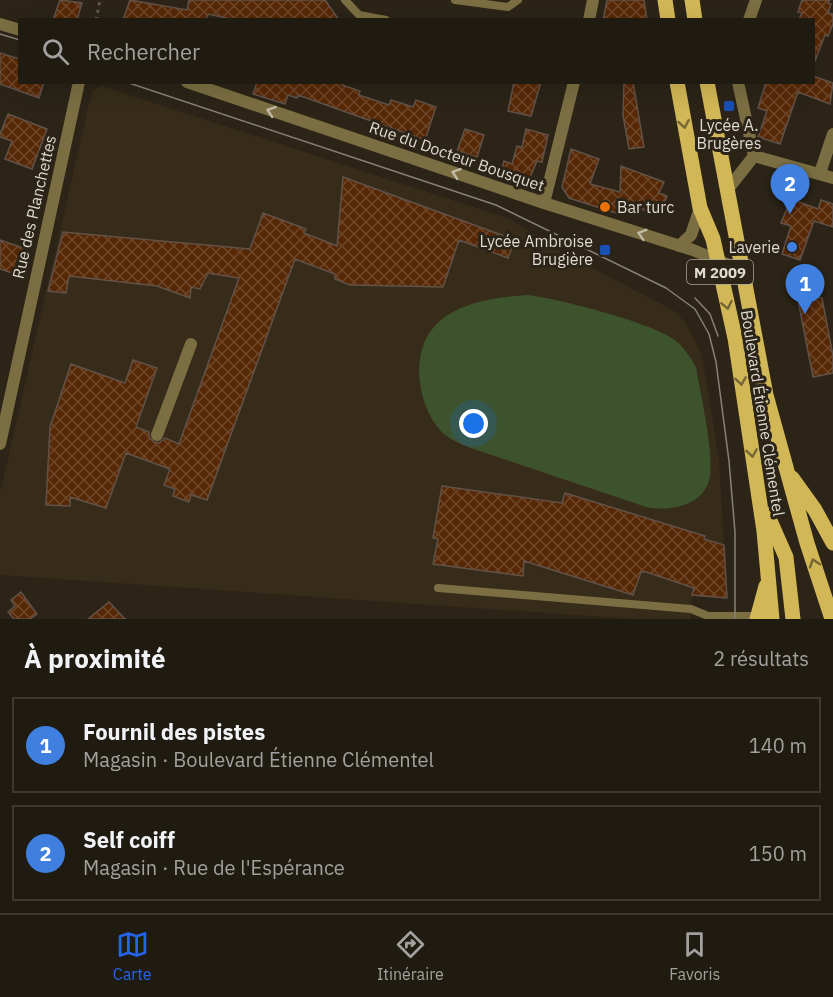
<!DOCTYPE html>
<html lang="fr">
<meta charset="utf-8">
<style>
body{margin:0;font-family:"IBM Plex Sans",sans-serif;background:#28241a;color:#f1f3f6}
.you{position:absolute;left:474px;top:424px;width:21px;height:21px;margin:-15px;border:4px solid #fff;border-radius:50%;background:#1a73e8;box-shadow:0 0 0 9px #1a73e833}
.badge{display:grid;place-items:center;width:39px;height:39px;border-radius:50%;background:#2563eb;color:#fff;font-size:20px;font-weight:700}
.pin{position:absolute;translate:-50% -50px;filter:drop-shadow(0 2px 3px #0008)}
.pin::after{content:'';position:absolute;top:32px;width:21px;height:18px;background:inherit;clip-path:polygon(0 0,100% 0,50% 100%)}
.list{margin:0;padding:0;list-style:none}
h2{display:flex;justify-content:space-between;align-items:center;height:78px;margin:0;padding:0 24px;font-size:26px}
h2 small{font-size:20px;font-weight:400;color:#a2a19f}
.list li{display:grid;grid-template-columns:39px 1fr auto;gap:18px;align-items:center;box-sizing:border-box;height:96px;margin:0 12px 12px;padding:0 12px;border:2px solid #3d3931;border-radius:0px}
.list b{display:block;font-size:22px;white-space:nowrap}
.list p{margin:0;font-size:20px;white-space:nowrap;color:#a2a19f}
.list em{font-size:20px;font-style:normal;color:#a2a19f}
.icon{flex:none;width:33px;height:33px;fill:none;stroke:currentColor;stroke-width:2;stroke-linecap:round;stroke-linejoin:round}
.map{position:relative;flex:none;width:833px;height:619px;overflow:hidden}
.search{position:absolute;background:#201b11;box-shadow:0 6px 24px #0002;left:18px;right:18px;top:18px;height:66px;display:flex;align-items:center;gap:15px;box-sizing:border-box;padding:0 21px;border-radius:0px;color:#a2a19f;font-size:22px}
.sheet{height:294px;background:#201b11}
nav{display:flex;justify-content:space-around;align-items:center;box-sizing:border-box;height:84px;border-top:2px solid #3d3931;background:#201b11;font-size:16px;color:#a2a19f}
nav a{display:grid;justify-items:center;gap:3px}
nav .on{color:#2563eb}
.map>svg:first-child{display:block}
.built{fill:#362c19}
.pitch{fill:#3d532d}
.building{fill:url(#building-cross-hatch);stroke:#615249;stroke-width:1.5}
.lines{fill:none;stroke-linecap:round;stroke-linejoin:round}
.path{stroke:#615b4f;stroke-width:3;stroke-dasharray:3 4.5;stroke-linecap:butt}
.lane{stroke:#7b6e42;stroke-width:8}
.street{stroke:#7b6e42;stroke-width:12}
.primary{stroke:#d2b756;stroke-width:15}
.tram{stroke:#878177;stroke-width:1.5}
.oneway{stroke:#c1baa7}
.oneway2{stroke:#766633}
.transit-dot{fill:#1a4fb4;stroke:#2b2417;stroke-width:2}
.food-dot{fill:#e8710a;stroke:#2b2417;stroke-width:2}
.shop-dot{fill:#3f7fe0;stroke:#2b2417;stroke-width:2}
.labels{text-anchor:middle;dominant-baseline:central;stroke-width:6;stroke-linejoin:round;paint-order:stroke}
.shield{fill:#2b2417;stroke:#a9a39a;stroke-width:1.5}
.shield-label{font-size:15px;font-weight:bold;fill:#dfdad2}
.poi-label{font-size:16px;fill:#dfdad2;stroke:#2b2417;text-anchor:end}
.street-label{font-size:16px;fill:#dfdad2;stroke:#2b2417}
</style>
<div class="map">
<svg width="833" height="619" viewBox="0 0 833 619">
<defs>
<pattern id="building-cross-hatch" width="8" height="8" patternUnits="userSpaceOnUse" patternTransform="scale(1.5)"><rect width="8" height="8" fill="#572806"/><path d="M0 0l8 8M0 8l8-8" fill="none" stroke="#6f4729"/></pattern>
</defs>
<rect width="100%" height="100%" fill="#2b2417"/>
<path class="built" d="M 102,86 L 510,219 L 554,248 L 673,310 L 686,323 L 702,355 L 719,459 L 727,598 L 692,595 L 690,619 L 633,619 L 0,575 L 0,493 L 92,91 Z"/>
<path class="pitch" d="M 529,295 C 559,299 654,323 676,341 C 685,348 691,359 696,367 C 700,393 718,466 707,486 C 696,508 667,511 646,507 L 468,447 C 459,443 451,440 444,434 C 418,410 409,354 434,327 C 456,302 498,297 529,295 Z"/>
<path class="building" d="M 60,0 L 82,3 L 77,20 L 53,20 Z
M 130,0 L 187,10 L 189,0 L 325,0 L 339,20 L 236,20 L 208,14 L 206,20 L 123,20 Z
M 607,0 L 644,0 L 647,20 L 603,20 Z
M 802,0 L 830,0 L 828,3 L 831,4 L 828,13 L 833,14 L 833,24 L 828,36 L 825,35 L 815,61 L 813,20 L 799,20 L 802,13 L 798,12 Z
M 0,53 L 20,59 L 20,82 L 44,82 L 39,98 L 0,84 Z
M 813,76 L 833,83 L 830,104 L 798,92 L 780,144 L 758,137 L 767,111 L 758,108 L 766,82 L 813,82 Z
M 257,82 L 343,82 L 342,85 L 360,91 L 359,95 L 389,105 L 391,100 L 413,107 L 416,100 L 436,107 L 425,140 L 298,95 L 297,98 L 288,95 L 285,104 L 253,94 Z
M 514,82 L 541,82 L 531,116 L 508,111 Z
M 624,82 L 633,82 L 644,147 L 629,149 L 623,115 Z
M 8,114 L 47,129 L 32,169 L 5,159 L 12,141 L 0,137 L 0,134 Z
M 465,129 L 484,135 L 477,157 L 457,151 Z
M 526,129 L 548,135 L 542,162 L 537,161 L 527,184 L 500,176 L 504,161 L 512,164 L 517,146 L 522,147 Z
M 571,149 L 599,159 L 590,184 L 620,192 L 621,166 L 664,182 L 659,193 L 667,196 L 661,210 L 654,208 L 652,213 L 620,201 L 619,214 L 569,198 L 562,187 Z
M 343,177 L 515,240 L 508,258 L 459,240 L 443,287 L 350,285 L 335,279 L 335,274 L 295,259 L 207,500 L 191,495 L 189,502 L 173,496 L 175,489 L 164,485 L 170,469 L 126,453 L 106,508 L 70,497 L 70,506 L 46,505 L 50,427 L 71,364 L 125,383 L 133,360 L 157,368 L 136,427 L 149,432 L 149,437 L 154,442 L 159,443 L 165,438 L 179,444 L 239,278 L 208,273 L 200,289 L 191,287 L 190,298 L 157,286 L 69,276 L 66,293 L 48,291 L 63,232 L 250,249 L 263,213 L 306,229 L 304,233 L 337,246 Z
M 791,199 L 818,209 L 821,200 L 833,204 L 833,227 L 814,221 L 800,260 L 782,254 L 791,226 L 781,223 Z
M 0,240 L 26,249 L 18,275 L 0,269 Z
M 814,296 L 822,298 L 833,356 L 833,373 L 813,377 L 798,300 Z
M 442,486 L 562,503 L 565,493 L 705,536 L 704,539 L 724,545 L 727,598 L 692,595 L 694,588 L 646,572 L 641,572 L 633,595 L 524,561 L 523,576 L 433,564 L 438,539 L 433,538 Z
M 21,592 L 37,614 L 30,619 L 14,619 L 8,612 L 15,606 L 11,600 Z
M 109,602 L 125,619 L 88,619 Z"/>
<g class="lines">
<path class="path" d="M 96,20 L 100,0"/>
<path class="lane" d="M 345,0 L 359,15 L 386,20
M 455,0 L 508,7 L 518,0
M 438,588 L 691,609 L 708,616 L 758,616"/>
<path class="street" d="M 589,20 L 593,0
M 749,20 L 756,0
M 0,24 L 20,30
M 187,82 L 544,203 L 693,250 L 741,270
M 738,82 L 754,156
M 820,173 L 833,134
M 728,189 L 754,156 L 833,178
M 544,203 L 574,82
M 679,246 L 691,235 L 700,208
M 157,435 L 191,344
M 0,444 L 79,82"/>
<path class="primary" d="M 665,0 L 668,20
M 692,0 L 695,20
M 677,82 L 700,208 L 713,239 L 735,338 L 764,531 L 772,619
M 707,82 L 766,395 L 807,543 L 832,619
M 792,478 L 815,510 L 833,543
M 767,514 L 786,557 L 793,619
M 757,619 L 766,586"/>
<path class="tram" d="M 0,34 L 20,40
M 126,82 L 496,205 L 666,288 L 695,309 L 709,334 L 716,362 L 729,461 L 735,532 L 735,619
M 695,298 L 710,314 L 718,336"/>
</g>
<defs><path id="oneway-chevron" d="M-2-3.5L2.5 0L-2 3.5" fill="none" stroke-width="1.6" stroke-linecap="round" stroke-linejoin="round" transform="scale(1.5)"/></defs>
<g class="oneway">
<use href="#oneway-chevron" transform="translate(271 111) rotate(-161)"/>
<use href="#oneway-chevron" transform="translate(456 173) rotate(-161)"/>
<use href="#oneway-chevron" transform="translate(642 234) rotate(-163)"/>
</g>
<g class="oneway2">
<use href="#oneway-chevron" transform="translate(684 124) rotate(80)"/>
<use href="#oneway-chevron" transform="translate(727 305) rotate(78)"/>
<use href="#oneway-chevron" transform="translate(741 381) rotate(81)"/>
<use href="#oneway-chevron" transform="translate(752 453) rotate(81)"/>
<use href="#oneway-chevron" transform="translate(814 563) rotate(-108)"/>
</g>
<g class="transit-dot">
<rect x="723" y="100" width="12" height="12" rx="3"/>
<rect x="599" y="244" width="12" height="12" rx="3"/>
</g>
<circle class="food-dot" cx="605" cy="207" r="6"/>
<circle class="shop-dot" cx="792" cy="247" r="6"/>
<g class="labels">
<rect class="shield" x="687" y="260" width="66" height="24" rx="4.5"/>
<g class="shield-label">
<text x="720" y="272">M 2009</text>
</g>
<g class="poi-label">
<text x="729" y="125" text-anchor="middle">Lycée A.<tspan x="729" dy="18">Brugères</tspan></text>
<text x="617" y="207" text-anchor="start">Bar turc</text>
<text x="593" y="241">Lycée Ambroise<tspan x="593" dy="18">Brugière</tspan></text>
<text x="780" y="247">Laverie</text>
</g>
<g class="street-label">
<text transform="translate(457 156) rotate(19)">Rue du Docteur Bousquet</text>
<text transform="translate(34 207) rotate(-77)">Rue des Planchettes</text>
<text transform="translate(763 413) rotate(81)">Boulevard Étienne Clémentel</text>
</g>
</g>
</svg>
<div class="you"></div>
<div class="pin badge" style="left:805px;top:314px;background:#3f7fe0">1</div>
<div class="pin badge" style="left:790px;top:214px;background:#3f7fe0">2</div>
<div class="search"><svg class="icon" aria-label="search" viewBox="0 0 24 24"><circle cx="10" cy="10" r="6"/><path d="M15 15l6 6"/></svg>Rechercher</div>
</div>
<section class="sheet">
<h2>À proximité<small>2 résultats</small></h2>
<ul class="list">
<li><span class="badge" style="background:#3f7fe0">1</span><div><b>Fournil des pistes</b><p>Magasin · Boulevard Étienne Clémentel</p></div><em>140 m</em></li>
<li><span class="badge" style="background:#3f7fe0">2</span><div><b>Self coiff</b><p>Magasin · Rue de l'Espérance</p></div><em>150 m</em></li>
</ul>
</section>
<nav>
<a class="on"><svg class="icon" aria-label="map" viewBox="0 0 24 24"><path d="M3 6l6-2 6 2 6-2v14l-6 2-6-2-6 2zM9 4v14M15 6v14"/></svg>Carte</a>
<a><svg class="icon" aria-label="directions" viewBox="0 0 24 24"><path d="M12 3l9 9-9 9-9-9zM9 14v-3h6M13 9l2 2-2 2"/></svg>Itinéraire</a>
<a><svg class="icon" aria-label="saved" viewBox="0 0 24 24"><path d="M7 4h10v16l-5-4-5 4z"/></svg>Favoris</a>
</nav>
